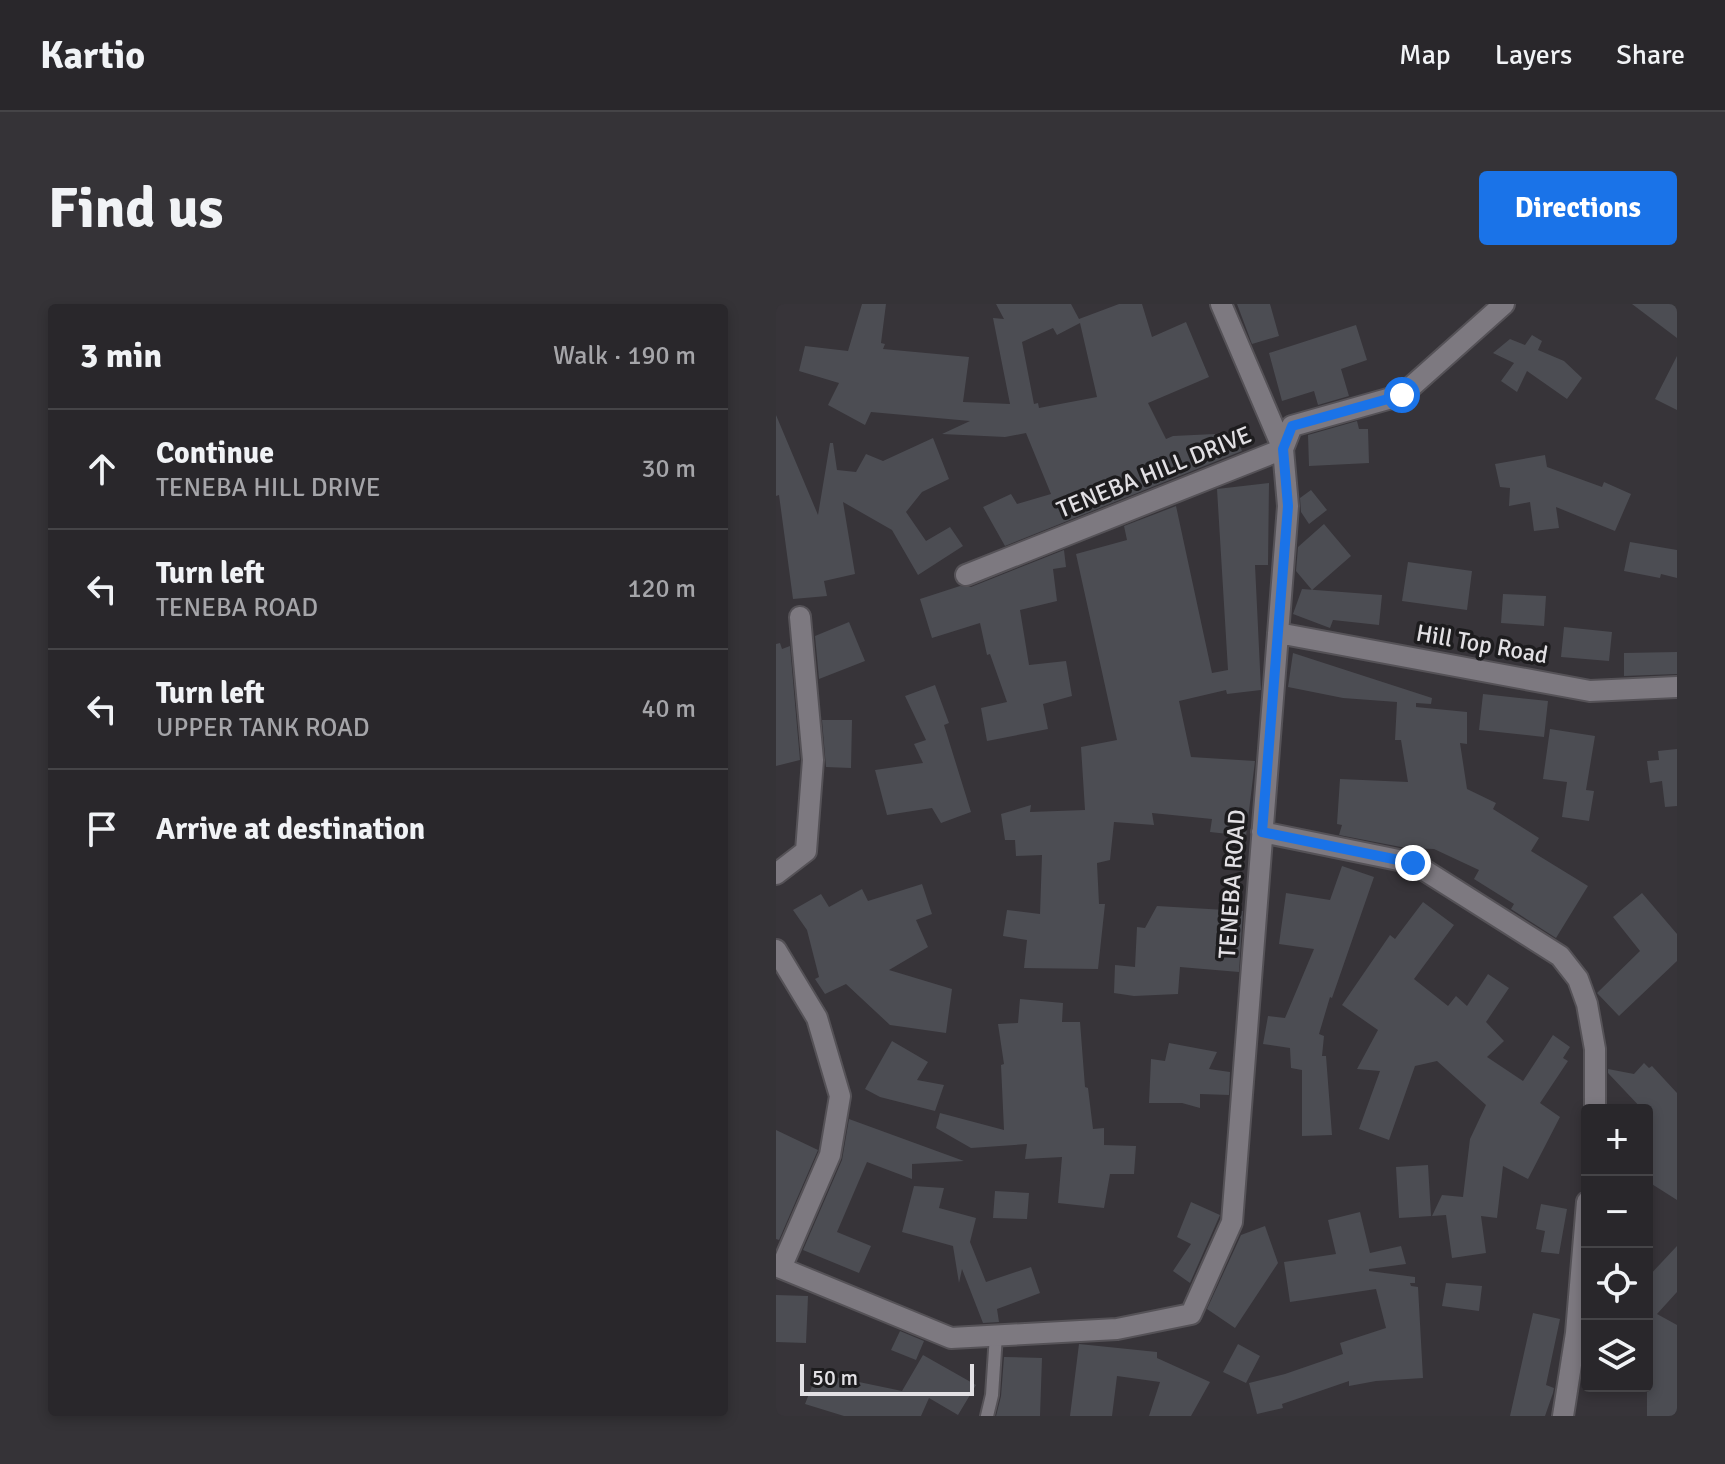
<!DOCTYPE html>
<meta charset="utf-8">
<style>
body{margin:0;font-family:Signika,sans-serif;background:#353337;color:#f1f3f6}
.controls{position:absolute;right:24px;bottom:24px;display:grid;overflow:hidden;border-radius:8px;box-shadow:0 4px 12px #0003}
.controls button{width:72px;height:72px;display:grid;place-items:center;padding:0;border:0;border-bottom:2px solid #454447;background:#29272b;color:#f1f3f6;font:40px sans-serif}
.scale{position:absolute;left:24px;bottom:20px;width:174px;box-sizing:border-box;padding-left:8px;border:4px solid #e2e0e4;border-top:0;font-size:22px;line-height:28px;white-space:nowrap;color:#e2e0e4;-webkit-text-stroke:6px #1d1c1e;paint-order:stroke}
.stop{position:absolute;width:24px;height:24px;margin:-18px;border:6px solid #1a73e8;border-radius:50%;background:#fff}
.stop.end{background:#1a73e8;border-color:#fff;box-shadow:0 2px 8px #0008}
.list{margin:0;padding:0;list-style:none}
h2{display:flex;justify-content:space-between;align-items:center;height:104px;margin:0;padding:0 32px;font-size:34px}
h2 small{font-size:26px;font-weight:400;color:#a5a5a9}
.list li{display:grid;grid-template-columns:52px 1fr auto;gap:24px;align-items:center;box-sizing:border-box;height:120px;padding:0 32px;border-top:2px solid #454447}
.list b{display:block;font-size:30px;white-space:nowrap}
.list p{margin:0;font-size:26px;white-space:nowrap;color:#a5a5a9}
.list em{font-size:26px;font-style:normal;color:#a5a5a9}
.icon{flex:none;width:44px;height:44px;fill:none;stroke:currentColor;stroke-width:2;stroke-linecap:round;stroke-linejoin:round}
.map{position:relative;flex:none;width:901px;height:1112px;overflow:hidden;border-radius:8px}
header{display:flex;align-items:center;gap:48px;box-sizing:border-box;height:112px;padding:0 40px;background:#29272b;border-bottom:2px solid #454447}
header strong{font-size:38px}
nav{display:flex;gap:44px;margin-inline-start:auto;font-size:28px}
.intro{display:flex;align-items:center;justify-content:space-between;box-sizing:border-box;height:192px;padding:0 48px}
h1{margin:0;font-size:56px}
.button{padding:20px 36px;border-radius:8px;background:#1a73e8;color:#fff;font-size:28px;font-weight:700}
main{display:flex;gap:48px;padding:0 48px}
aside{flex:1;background:#29272b;border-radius:8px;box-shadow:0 4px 12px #0003}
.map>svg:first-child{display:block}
.building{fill:#4c4d53;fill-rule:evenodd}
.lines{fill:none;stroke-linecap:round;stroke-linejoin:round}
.service-casing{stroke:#555257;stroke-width:16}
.minor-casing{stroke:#555257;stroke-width:24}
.service{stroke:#7d7980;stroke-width:12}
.minor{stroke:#7d7980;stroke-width:20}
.route{stroke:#1a73e8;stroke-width:10}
.labels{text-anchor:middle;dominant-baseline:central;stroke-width:7;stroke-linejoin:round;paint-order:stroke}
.street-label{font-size:24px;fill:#e2e0e4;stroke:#1d1c1e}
</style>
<header>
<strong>Kartio</strong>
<nav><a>Map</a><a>Layers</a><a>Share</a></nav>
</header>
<div class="intro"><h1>Find us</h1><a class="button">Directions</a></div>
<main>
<aside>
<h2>3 min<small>Walk · 190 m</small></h2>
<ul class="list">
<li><svg class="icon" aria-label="ahead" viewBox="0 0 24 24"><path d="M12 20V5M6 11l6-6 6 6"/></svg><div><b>Continue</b><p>TENEBA HILL DRIVE</p></div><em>30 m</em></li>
<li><svg class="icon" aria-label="left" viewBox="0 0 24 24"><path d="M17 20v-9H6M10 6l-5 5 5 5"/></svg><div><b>Turn left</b><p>TENEBA ROAD</p></div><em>120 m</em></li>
<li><svg class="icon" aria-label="left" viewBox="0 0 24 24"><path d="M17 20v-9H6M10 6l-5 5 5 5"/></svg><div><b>Turn left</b><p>UPPER TANK ROAD</p></div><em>40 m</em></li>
<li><svg class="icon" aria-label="arrive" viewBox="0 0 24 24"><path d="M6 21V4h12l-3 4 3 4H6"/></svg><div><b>Arrive at destination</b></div></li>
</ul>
</aside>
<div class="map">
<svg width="901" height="1112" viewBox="0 0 901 1112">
<rect width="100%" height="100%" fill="#373439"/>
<path class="building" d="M 86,0 L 110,0 L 105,39 L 109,40 L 107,45 L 193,53 L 187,98 L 234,100 L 217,14 L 228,15 L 220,0 L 295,0 L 303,15 L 343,0 L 366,0 L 376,33 L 410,18 L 433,73 L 372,99 L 390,135 L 397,132 L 439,130 L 443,139 L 459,131 L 466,147 L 229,242 L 207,203 L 235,190 L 241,200 L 275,190 L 250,129 L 229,133 L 166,130 L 194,117 L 95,108 L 89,121 L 52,101 L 63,79 L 23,67 L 29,42 L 72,47 ZM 304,19 L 321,93 L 263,104 L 262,99 L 258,100 L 246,38 L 277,24 L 281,31 Z
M 461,0 L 494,0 L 503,32 L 476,40 Z
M 856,0 L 901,0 L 901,34 Z
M 580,21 L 591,56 L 565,65 L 573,92 L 542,101 L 538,87 L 506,97 L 493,49 Z
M 756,31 L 766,37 L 762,46 L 788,57 L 806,74 L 791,95 L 751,67 L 741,88 L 725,77 L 738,59 L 717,49 L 734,35 L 749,41 Z
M 901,52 L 901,106 L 879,95 Z
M 0,111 L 42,211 L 54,139 L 57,139 L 61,166 L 80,168 L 90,150 L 107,157 L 157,134 L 173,175 L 146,188 L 130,208 L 150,237 L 174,223 L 187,242 L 142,271 L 116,226 L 67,198 L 79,270 L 48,277 L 51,292 L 17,295 L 3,191 L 0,192 Z
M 581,117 L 583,125 L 592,125 L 593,159 L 533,162 L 532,131 Z
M 769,151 L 771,163 L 826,183 L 828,178 L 855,190 L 839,227 L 780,203 L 783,224 L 758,227 L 754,198 L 733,202 L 734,184 L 724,183 L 719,160 Z
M 493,179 L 492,261 L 479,261 L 485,386 L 451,390 L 450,386 L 403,397 L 415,453 L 479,457 L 470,532 L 434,528 L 436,515 L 376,509 L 378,521 L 338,518 L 334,556 L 321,559 L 323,600 L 329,600 L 322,665 L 248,664 L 251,636 L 227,632 L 231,606 L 264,610 L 266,551 L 240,552 L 239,536 L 229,536 L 225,510 L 255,501 L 254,508 L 309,506 L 305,443 L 341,436 L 300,250 L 351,236 L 348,222 L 400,202 L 436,369 L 452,366 L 441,185 Z
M 535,186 L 551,206 L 533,220 L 525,208 L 524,194 Z
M 548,220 L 575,252 L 536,286 L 520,267 L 522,243 Z
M 854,238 L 901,246 L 901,274 L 885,270 L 884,274 L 848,267 Z
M 288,246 L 290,263 L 277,265 L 281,297 L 244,306 L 253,361 L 290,357 L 296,392 L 267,400 L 272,425 L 211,437 L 205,404 L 231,398 L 214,350 L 211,351 L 204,319 L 156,334 L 144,295 L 184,282 L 195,283 Z
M 632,258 L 696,267 L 691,306 L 626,297 Z
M 526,285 L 606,291 L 603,321 L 557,316 L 554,324 L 517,310 Z
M 727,290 L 770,292 L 768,322 L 725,319 Z
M 73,318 L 89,357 L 43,375 L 39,332 Z
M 788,323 L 836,328 L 833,357 L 785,353 Z
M 4,339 L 6,345 L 14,342 L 24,456 L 0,462 L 0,340 Z
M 901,348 L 901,370 L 848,372 L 848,349 Z
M 517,349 L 656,394 L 655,400 L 640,399 L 640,403 L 691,408 L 691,440 L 684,439 L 691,485 L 720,499 L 717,505 L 763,534 L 755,547 L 812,582 L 780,634 L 735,605 L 738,600 L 698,575 L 703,566 L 658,545 L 630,544 L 563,531 L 566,521 L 561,520 L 564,475 L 632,478 L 625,436 L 619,436 L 621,398 L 567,394 L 512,383 Z
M 159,381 L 173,419 L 168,421 L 195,508 L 165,519 L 156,504 L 111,511 L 99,466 L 147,459 L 138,440 L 150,436 L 129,392 Z
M 707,390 L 772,397 L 768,433 L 703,426 Z
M 46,416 L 76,416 L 75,464 L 50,463 Z
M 774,425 L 819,432 L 810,486 L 818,487 L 813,517 L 786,513 L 791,478 L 767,475 Z
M 901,445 L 901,502 L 889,503 L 886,477 L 874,479 L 871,457 L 883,456 L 882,447 Z
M 566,562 L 598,573 L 556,694 L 554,693 L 543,730 L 548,732 L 546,752 L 550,752 L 556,831 L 526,832 L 526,766 L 515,764 L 514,744 L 487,740 L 492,712 L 509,714 L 538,645 L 503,640 L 510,589 L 554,596 Z
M 146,580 L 156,610 L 140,616 L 152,643 L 113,666 L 176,685 L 170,729 L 114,721 L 70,680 L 49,690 L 39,675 L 43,673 L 31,626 L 17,606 L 45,590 L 53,603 L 86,585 L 92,597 Z
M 866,589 L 901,630 L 901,657 L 843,712 L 821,689 L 864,647 L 837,613 Z
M 647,598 L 678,621 L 638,675 L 672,702 L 680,692 L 691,702 L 712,670 L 733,684 L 710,718 L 728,737 L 711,753 L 747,777 L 777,731 L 794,743 L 787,754 L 792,757 L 764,799 L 784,813 L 752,875 L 727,862 L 721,914 L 705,912 L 710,949 L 676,954 L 670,911 L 656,912 L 666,891 L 687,893 L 694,835 L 710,801 L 661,757 L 639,762 L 613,836 L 583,825 L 604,767 L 581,765 L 602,726 L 566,701 L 614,631 L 619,635 Z
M 381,602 L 467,607 L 463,668 L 404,663 L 402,690 L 358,692 L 338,689 L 339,661 L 359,663 L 361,623 L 369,624 Z
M 244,695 L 287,699 L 286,718 L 304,718 L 309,783 L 312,784 L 317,825 L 328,824 L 328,841 L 360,842 L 358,870 L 334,870 L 328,904 L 282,899 L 286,853 L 249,855 L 251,840 L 195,844 L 160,824 L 164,809 L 228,826 L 225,761 L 228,760 L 222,720 L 242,719 Z
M 116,737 L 152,758 L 141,776 L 168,781 L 159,807 L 104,793 L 89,785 Z
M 393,739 L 441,748 L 433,765 L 454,768 L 453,791 L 424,790 L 424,804 L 406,799 L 373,799 L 375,755 L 389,757 Z
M 868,759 L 873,764 L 876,762 L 901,789 L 901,896 L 871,877 L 871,806 L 867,806 L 832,769 L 832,765 L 858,770 Z
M 73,815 L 188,857 L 136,860 L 136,875 L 91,858 L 61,928 L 95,942 L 83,969 L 27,946 L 66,856 Z
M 0,826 L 42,846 L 3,936 L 0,935 Z
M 652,861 L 655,912 L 623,914 L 620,863 Z
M 138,882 L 168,884 L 163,904 L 200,914 L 194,938 L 210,978 L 255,963 L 264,989 L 221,1005 L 223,1018 L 207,1019 L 186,965 L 183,979 L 177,942 L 126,928 Z
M 219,887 L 253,889 L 251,915 L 217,914 Z
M 415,898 L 444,911 L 414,979 L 397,967 L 415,940 L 401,933 Z
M 765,900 L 791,905 L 783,950 L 765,948 L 769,927 L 760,925 Z
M 584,908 L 594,949 L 625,942 L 630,960 L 593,965 L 593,967 L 639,973 L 639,979 L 634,979 L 635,982 L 642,983 L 647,1074 L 600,1077 L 573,1082 L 573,1077 L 506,1100 L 507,1104 L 481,1110 L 473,1079 L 509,1070 L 567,1050 L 564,1039 L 610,1024 L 600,985 L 514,998 L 508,958 L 560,950 L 552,916 Z
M 489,922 L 502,959 L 459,1024 L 431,1005 L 465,931 Z
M 901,942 L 901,988 L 881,1010 L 901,1021 L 901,1112 L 871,1112 L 871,974 Z
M 670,979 L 706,982 L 703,1007 L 666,1002 Z
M 0,991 L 32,992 L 30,1039 L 0,1038 Z
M 757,1009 L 784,1015 L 770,1081 L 778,1084 L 777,1089 L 769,1112 L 734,1112 Z
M 124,1027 L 148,1037 L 140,1056 L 115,1046 Z
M 303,1040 L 381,1048 L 381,1054 L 434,1078 L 415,1112 L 373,1112 L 384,1078 L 341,1072 L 336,1112 L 294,1112 Z
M 462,1040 L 484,1052 L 470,1079 L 447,1068 Z
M 147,1051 L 200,1081 L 182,1111 L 153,1094 L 145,1112 L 68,1112 L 29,1100 L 42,1067 L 59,1073 L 126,1087 Z
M 228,1053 L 266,1054 L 264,1112 L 220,1112 L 225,1092 Z"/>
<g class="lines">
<g class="service-casing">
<path id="service" d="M 211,1112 L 216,1091 L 220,1031"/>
</g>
<g class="minor-casing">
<path id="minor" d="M 190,271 L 507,145 L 516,122 L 626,91 L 728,0
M 502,329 L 814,387 L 901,383
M 486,528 L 637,559 L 784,652 L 802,675 L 811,700 L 819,745 L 819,806
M 0,570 L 30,547 L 37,456 L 24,313
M 0,646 L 41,714 L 64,792 L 54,851 L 5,964
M 0,962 L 175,1034 L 341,1025 L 415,1010 L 456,918 L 512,202 L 507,145 L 445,0
M 787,1112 L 800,1029 L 811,898"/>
</g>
<use href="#service" class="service"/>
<use href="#minor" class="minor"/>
</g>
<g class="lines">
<path class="route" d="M 626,91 L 516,122 L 507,145 L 512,202 L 486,528 L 637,559"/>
</g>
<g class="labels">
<g class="street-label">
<text transform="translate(378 168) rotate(-22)">TENEBA HILL DRIVE</text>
<text transform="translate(706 340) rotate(10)">Hill Top Road</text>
<text transform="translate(456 580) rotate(-86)">TENEBA ROAD</text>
</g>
</g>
</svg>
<div class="controls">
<button>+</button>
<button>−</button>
<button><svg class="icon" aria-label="locate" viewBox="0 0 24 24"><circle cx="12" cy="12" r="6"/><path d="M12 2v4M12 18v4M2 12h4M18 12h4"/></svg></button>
<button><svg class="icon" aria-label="layers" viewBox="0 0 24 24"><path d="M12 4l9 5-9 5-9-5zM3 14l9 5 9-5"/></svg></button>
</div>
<div class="scale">50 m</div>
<div class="stop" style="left:626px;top:91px"></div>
<div class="stop end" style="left:637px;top:559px"></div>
</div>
</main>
